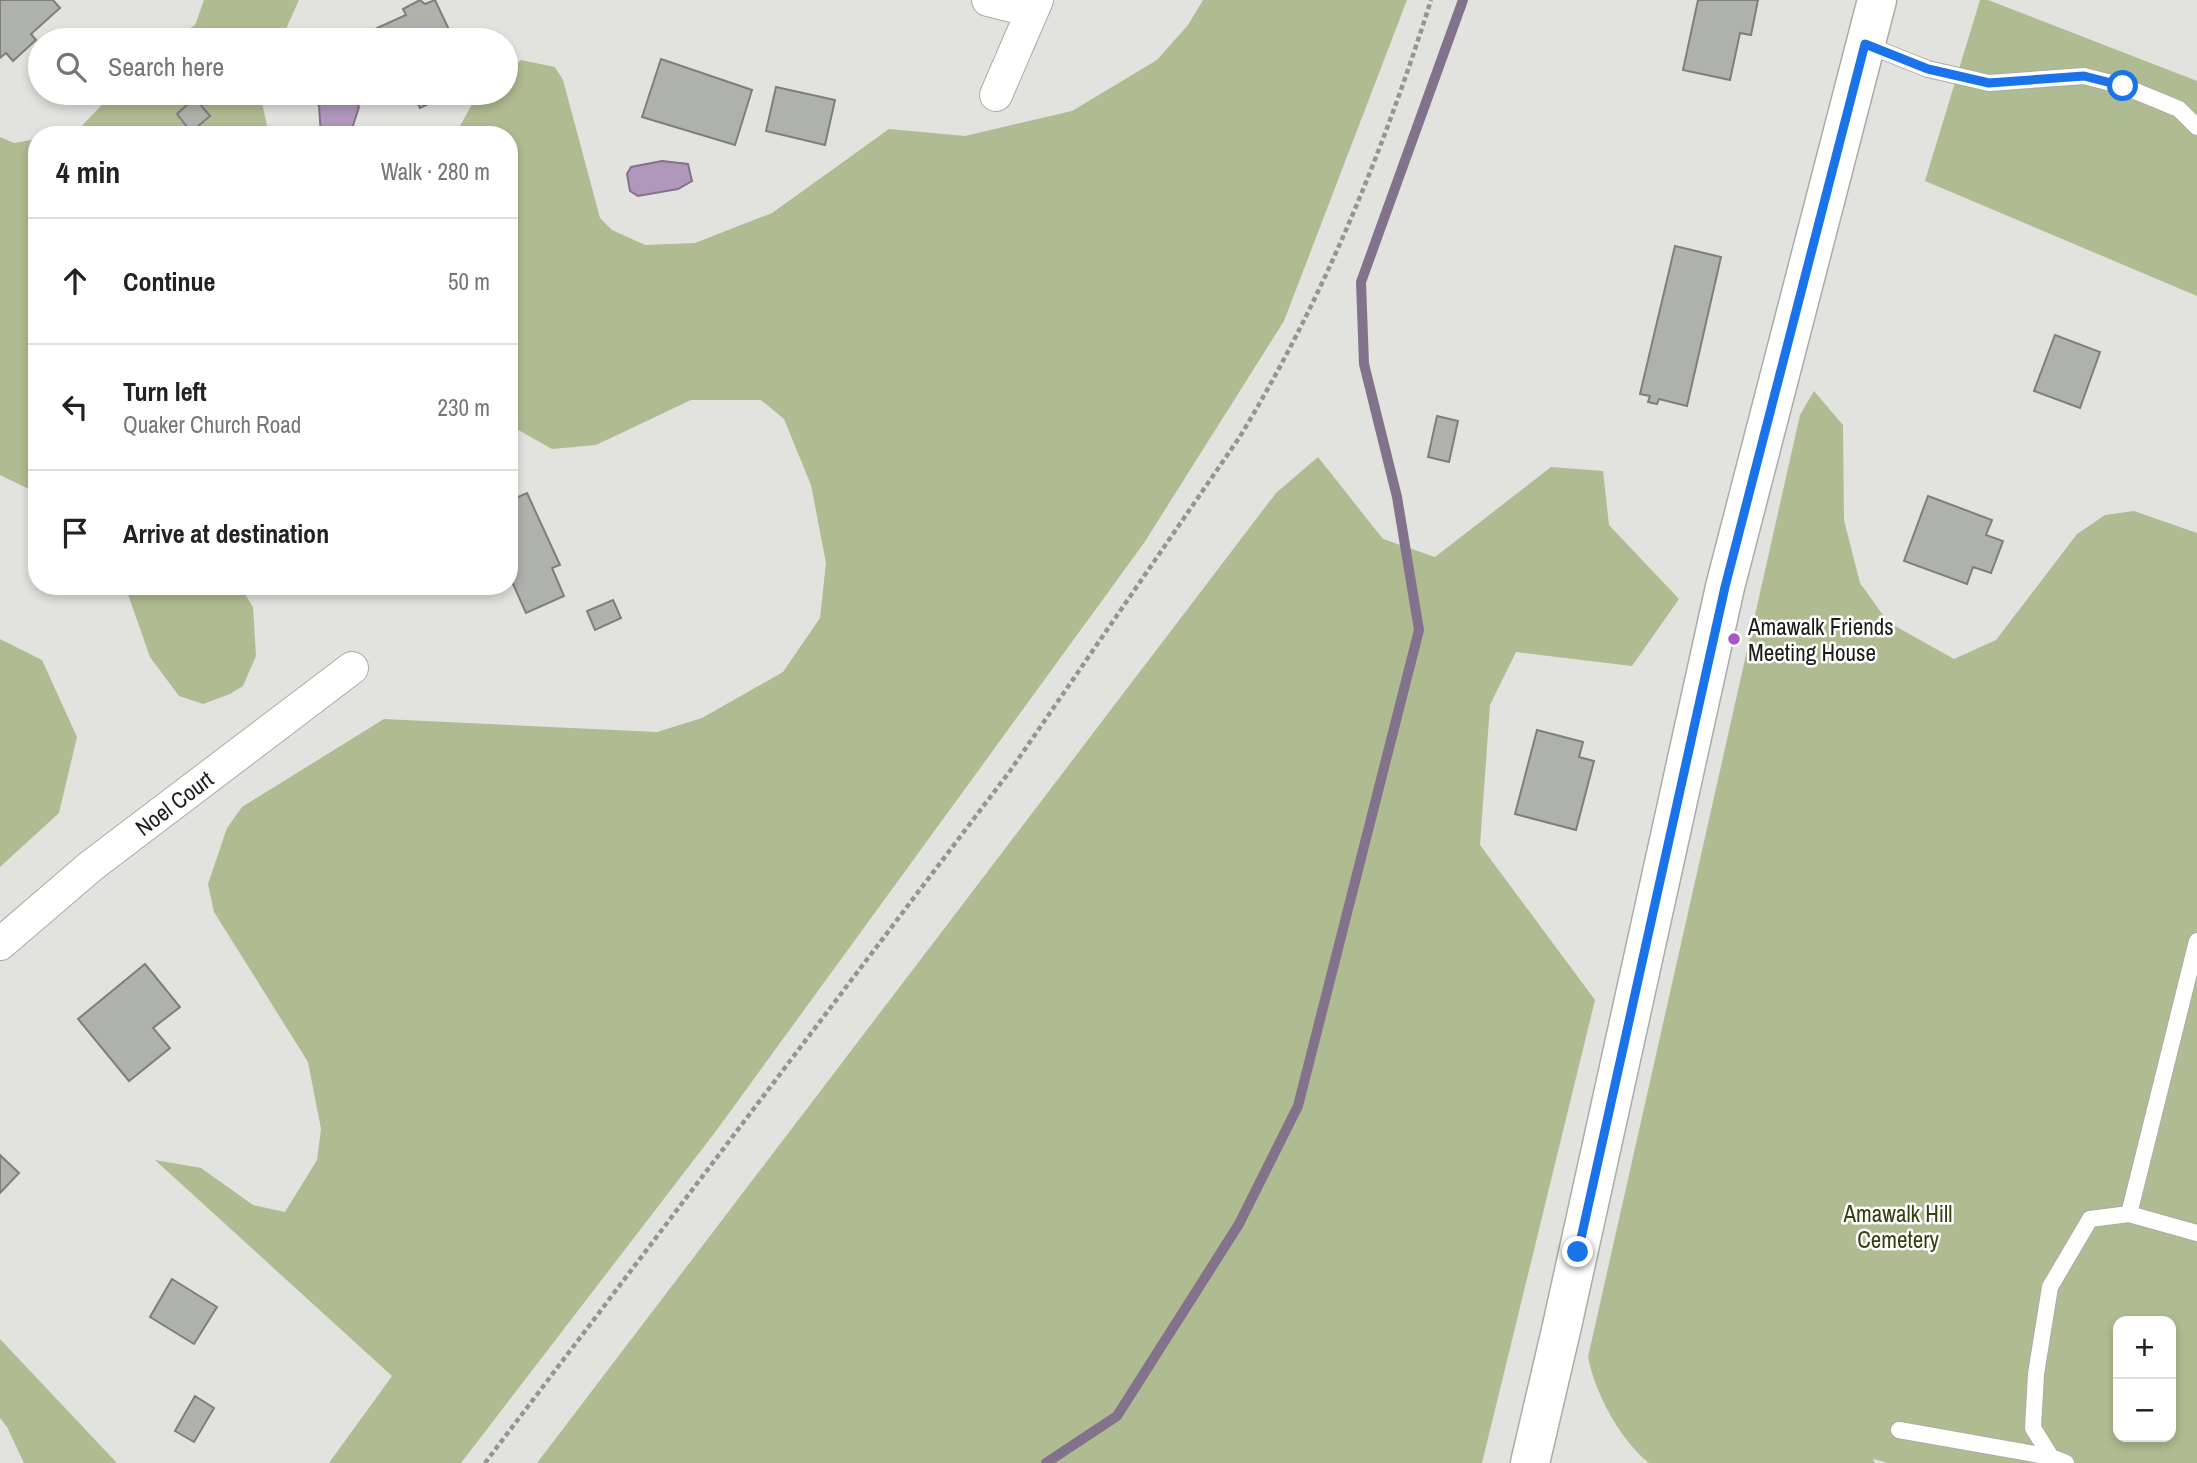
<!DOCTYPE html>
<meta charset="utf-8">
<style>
body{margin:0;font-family:"Archivo Narrow",sans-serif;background:#f6f6f6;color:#222}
.controls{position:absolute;right:21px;bottom:21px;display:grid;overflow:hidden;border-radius:14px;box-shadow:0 4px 10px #0003}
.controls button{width:63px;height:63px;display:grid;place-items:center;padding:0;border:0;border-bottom:2px solid #e0e0e0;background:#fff;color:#222;font:35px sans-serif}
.stop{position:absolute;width:21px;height:21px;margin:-16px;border:5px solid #1a73e8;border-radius:50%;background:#fff}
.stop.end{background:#1a73e8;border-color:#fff;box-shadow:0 2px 7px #0008}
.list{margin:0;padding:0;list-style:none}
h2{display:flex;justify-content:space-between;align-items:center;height:91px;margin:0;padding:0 28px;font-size:30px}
h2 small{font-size:23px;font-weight:400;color:#767676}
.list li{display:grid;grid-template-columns:46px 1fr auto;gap:21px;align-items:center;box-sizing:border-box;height:126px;padding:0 28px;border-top:2px solid #e0e0e0}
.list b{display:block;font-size:26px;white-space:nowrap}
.list p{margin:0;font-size:23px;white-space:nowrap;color:#767676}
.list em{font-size:23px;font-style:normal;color:#767676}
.icon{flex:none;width:38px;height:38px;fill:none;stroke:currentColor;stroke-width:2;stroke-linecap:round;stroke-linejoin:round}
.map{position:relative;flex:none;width:2197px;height:1463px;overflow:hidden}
.search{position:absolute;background:#fff;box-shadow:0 4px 10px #0003;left:28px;top:28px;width:490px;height:77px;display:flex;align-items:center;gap:18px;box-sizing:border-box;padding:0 24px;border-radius:38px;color:#767676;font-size:26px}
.panel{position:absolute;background:#fff;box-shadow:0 4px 10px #0003;left:28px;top:126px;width:490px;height:469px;border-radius:28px}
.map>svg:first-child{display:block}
.green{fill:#afbb91;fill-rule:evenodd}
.water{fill:#b097bc;stroke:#83728b;stroke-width:2}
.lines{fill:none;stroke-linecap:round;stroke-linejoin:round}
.stream{stroke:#83728b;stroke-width:10}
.building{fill:#afb1ab;stroke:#7e7f7b;stroke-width:2}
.service-casing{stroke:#aaaca6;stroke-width:18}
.minor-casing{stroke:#aaaca6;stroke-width:34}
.tertiary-casing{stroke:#aaaca6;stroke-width:41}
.path{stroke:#949592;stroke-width:4.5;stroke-dasharray:5 3.5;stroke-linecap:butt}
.service{stroke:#fff;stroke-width:16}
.minor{stroke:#fff;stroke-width:32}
.tertiary{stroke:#fff;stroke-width:38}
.route{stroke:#1a73e8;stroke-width:9}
.poi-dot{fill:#a656c7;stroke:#fff;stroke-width:2.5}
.labels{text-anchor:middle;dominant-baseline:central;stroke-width:5;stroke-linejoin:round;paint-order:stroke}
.poi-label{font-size:23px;fill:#1b1b1a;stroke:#fff;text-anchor:start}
.street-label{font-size:23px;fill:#1b1b1a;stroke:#fff}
.park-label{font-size:23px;fill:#35400f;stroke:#fff}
</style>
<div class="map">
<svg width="2197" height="1463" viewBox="0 0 2197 1463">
<rect width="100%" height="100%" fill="#e2e3de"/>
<path class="green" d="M 204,0 L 299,0 L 281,40 L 172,40 L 195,25 Z
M 1203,0 L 1407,0 L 1284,321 L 1144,543 L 716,1131 L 461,1463 L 329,1463 L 392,1376 L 155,1160 L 201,1168 L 253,1205 L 285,1212 L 317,1160 L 321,1129 L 308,1062 L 214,912 L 208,884 L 227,828 L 242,807 L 384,719 L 657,732 L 702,718 L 783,672 L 820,618 L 826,563 L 811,485 L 784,419 L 761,400 L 691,400 L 596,445 L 552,449 L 513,427 L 509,421 L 509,135 L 455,135 L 471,106 L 486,93 L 506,93 L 506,74 L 521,60 L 555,67 L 563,80 L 600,218 L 612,230 L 645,245 L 695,243 L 772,213 L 889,129 L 965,136 L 1072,111 L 1157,60 L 1188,25 Z
M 1980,0 L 1988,0 L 2197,81 L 2197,296 L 1925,181 Z
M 113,93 L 260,93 L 269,135 L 57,135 L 77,131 Z
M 0,137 L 14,143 L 37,139 L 37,493 L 0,475 Z
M 1814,391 L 1843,425 L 1844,520 L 1860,583 L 1888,622 L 1954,659 L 1996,640 L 2077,534 L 2105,515 L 2134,511 L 2197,533 L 2197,1463 L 1888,1463 L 1873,1459 L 1875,1463 L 1649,1463 C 1620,1440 1595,1393 1588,1357 L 1800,415 ZM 2118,1321 L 2171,1321 L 2171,1437 L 2118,1437 Z
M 1318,457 L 1383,539 L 1435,557 L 1551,467 L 1603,471 L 1609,525 L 1679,599 L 1632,666 L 1516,652 L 1490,705 L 1480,845 L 1595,1000 L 1482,1463 L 537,1463 L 1276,493 Z
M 125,586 L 240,586 L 253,607 L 256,656 L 243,686 L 230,694 L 203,704 L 179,696 L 150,657 Z
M 0,639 L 42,660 L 77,737 L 59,813 L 0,867 Z
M 0,1339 L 116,1462 L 117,1463 L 24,1463 L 7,1427 L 0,1418 Z"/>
<path class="water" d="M 309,93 L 348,93 L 359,107 L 350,135 L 321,135 L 319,106 Z
M 662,161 L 688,164 L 692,181 L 678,189 L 638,196 L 630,191 L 627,174 L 631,167 Z"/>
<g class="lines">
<path class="stream" d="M 1046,1463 L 1117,1416 L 1239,1224 L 1298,1106 L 1419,630 L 1397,497 L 1364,364 L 1361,282 L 1463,0"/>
</g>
<path class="building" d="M 0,0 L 53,0 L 60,8 L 31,34 L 36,40 L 13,61 L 6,53 L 0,58 Z
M 420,0 L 425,4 L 435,0 L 451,34 L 445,38 L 446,40 L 383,40 L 377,28 L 406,15 L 403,9 Z
M 1698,0 L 1758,0 L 1751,35 L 1740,33 L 1730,80 L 1683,70 Z
M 661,59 L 752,90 L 735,145 L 642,117 Z
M 776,87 L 835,100 L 825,145 L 766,131 Z
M 412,93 L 452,93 L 420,108 Z
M 195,98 L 210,116 L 191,132 L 177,114 Z
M 1675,246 L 1721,257 L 1687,406 L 1659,399 L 1657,404 L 1648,402 L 1650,396 L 1640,394 Z
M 2055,335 L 2100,352 L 2080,408 L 2034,391 Z
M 1437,416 L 1458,421 L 1449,462 L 1428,457 Z
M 527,493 L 560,565 L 552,568 L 564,596 L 526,613 L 509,575 L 509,501 Z
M 1928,496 L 1992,520 L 1986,535 L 2003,541 L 1991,573 L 1973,567 L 1967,584 L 1904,561 Z
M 613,600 L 621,618 L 595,630 L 587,611 Z
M 1537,730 L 1583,742 L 1579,757 L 1594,761 L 1576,830 L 1515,814 Z
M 145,964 L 180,1007 L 153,1028 L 170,1048 L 129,1081 L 78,1019 Z
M 0,1155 L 19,1173 L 0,1193 Z
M 172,1279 L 217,1307 L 194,1344 L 150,1317 Z
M 195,1396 L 214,1408 L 194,1442 L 175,1431 Z"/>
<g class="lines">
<g class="service-casing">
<path id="service" d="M 1865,44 L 1928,69 L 1989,83 L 2084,76 L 2123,86 L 2179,109 L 2197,127
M 2197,941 L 2129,1214 L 2197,1233
M 1899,1430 L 2051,1457
M 2066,1463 L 2051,1457 L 2033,1428 L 2036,1374 L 2050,1287 L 2090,1219 L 2129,1214"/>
</g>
<g class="minor-casing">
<path id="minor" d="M 988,0 L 1032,11
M 996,95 L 1037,0
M 0,944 L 91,866 L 352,668"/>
</g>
<g class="tertiary-casing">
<path id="tertiary" d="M 1530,1463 L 1562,1326 L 1725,587 L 1877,0"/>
</g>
<path class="path" d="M 485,1463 L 1010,771 L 1239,438 C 1322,302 1383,152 1431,0"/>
<use href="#service" class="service"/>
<use href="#minor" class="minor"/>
<use href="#tertiary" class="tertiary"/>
</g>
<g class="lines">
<path class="route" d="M 1578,1252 L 1725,587 L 1865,44 L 1928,69 L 1989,83 L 2084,76 L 2123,86"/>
</g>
<circle class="poi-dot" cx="1734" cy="639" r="7"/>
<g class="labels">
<g class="poi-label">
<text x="1748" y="626">Amawalk Friends<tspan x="1748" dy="26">Meeting House</tspan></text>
</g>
<g class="street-label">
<text transform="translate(174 803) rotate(-37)">Noel Court</text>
</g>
<g class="park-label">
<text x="1898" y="1213">Amawalk Hill<tspan x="1898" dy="26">Cemetery</tspan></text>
</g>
</g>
</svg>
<div class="controls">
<button>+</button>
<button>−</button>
</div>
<div class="stop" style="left:2123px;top:86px"></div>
<div class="stop end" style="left:1578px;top:1252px"></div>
<div class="search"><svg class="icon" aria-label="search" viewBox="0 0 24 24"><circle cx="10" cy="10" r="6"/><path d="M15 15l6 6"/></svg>Search here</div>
<section class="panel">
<h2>4 min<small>Walk · 280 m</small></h2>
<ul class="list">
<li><svg class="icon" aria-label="ahead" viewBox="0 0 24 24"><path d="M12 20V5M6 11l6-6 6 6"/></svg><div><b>Continue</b></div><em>50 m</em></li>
<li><svg class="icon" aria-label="left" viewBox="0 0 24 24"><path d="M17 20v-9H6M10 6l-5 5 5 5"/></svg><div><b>Turn left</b><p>Quaker Church Road</p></div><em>230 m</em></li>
<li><svg class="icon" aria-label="arrive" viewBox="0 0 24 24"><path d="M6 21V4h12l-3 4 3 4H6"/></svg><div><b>Arrive at destination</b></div></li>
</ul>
</section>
</div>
